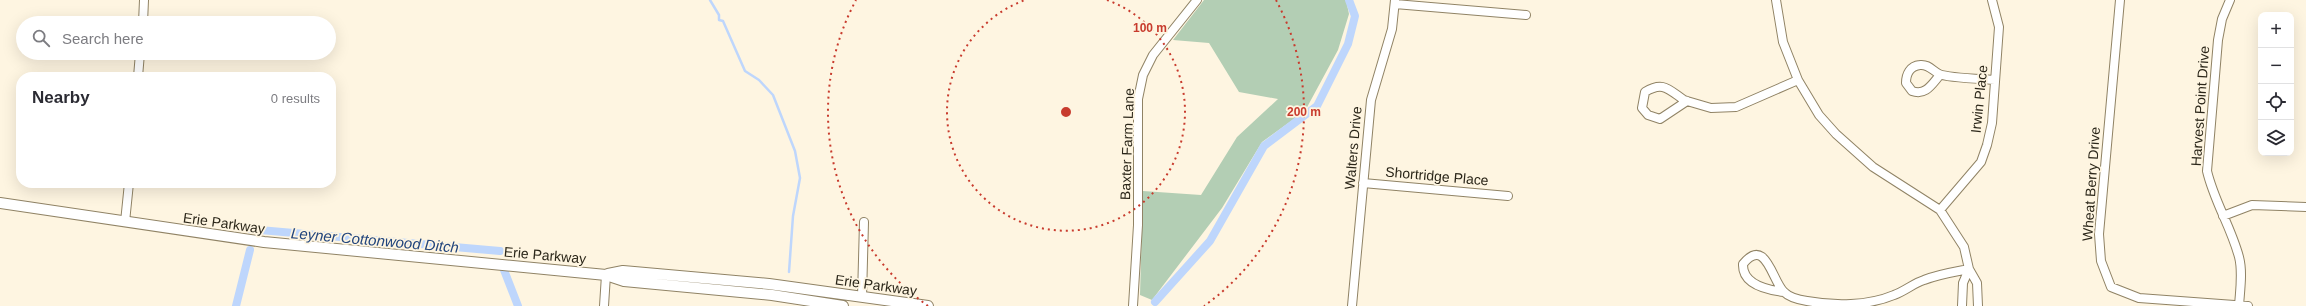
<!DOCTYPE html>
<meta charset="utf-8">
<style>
body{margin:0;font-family:Arial,sans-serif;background:#f7f7f7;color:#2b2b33}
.controls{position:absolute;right:12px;top:12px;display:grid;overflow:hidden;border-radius:8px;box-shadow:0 4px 16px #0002}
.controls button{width:36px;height:36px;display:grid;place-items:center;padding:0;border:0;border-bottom:1px solid #e1e1e2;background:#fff;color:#2b2b33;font:20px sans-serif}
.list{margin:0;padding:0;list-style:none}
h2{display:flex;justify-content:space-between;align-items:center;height:52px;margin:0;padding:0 16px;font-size:17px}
h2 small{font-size:13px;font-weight:400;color:#7c7c81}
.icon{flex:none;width:22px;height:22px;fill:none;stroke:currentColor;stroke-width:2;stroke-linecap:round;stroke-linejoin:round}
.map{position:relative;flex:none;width:2306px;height:306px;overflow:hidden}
.search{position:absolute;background:#fff;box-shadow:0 4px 16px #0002;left:16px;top:16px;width:320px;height:44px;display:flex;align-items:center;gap:10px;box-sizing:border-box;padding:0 14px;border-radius:22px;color:#7c7c81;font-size:15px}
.panel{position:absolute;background:#fff;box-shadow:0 4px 16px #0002;left:16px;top:72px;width:320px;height:116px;border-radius:16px}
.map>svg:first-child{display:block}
.green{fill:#b3ceb4}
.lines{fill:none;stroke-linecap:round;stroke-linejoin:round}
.stream{stroke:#bed6fc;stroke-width:2.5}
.canal{stroke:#bed6fc;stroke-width:8}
.minor-casing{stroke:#908365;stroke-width:10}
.major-casing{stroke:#908365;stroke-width:12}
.minor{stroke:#fff;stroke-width:8}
.major{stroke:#fff;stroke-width:10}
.ring{fill:none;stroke:#c83b2d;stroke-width:2;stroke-dasharray:2 4}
.labels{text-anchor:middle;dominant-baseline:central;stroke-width:3.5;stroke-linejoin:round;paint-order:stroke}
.street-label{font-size:14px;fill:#2b2619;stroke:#fef5e1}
.water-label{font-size:15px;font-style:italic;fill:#22457d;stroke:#fef5e1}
.centre{fill:#c83b2d;stroke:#fef5e1;stroke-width:2}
.ring-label{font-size:12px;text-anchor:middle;font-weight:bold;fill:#c83b2d;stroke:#fef5e1;stroke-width:3.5;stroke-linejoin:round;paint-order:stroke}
</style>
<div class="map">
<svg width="2306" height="306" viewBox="0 0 2306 306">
<rect width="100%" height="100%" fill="#fef5e1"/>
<path class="green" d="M 1204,0 L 1346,0 L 1349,14 L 1338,50 L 1305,111 L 1262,142 L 1222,208 L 1152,300 L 1140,295 L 1143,191 L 1201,195 L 1237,137 L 1278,99 L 1239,92 L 1209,43 L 1173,40 Z"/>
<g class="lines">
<path class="stream" d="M 710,0 L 719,15 L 719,20 L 723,21 L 745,71 L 759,80 L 773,95 L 795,151 L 800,178 L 793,216 L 789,272"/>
<path class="canal" d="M 249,229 L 500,251
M 504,270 L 518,306
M 1155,302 L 1210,241 L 1264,146 L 1317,106 L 1348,44 L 1355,16 L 1349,0
M 236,306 L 250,250"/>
<g class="minor-casing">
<path id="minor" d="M 1776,0 L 1783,42 L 1798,80 L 1819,115 L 1836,134 L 1873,167 L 1940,210 L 1964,247 L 1969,269 L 1977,283 L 1978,306
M 2120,0 L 2099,234 L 2101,261 L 2111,287 L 2139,298 L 2248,306
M 2230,0 L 2222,19 L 2218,40 L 2207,171 C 2214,201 2231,227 2239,257 C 2243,272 2240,290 2239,306
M 1395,4 L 1526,15
M 143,23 L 144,0
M 1940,75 C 1932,84 1926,96 1912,91 L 1906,83 C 1906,74 1910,66 1920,65 C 1928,64 1932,70 1939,74 C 1948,78 1983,79 1995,80
M 138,77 L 140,53
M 1687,101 L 1660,119 L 1648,115 L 1642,108 L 1645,92 C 1663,81 1668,89 1684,100 L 1687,101 L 1711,108 L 1736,107 L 1798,80
M 1363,183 L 1508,196
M 1940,210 L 1981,162 L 1987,145 L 1992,123 L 1999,27 L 1992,0
M 2223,216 L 2252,205 L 2306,207
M 125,222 L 129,183
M 1784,292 C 1767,290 1742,285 1743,264 C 1766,236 1772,281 1784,292 C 1789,297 1800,300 1807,301 C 1834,306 1868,306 1894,295 C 1905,291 1914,283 1924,280 C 1939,274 1954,272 1969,269
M 862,297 L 864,222
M 604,306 L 606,275
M 1133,306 L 1138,225 L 1138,99 L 1143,75 L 1153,55 L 1197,0
M 1352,306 L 1371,100 L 1392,29 L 1395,0
M 1962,306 L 1963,283 L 1969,269"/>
</g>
<g class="major-casing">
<path id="major" d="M 0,203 L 264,242 L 606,275 L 624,281 L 772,295 L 843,306
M 608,274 L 623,271 L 769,284 L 928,306"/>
</g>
<use href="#minor" class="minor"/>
<use href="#major" class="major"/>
</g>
<g class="ring">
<path d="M1107 0A119 119 0 1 1 1025 0"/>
<path d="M928 306A238 238 0 0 1 856 0M1276 0A238 238 0 0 1 1204 306"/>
</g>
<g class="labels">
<g class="street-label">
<text transform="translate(1979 99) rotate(-84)">Irwin Place</text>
<text transform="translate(2200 106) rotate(-86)">Harvest Point Drive</text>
<text transform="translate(1127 144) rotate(-88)">Baxter Farm Lane</text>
<text transform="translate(1353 148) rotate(-85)">Walters Drive</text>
<text transform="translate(1437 176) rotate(5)">Shortridge Place</text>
<text transform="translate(2091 184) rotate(-86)">Wheat Berry Drive</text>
<text transform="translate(224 223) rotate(8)">Erie Parkway</text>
<text transform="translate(545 255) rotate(5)">Erie Parkway</text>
<text transform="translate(876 285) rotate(8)">Erie Parkway</text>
</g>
<g class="water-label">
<text transform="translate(375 240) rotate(5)">Leyner Cottonwood Ditch</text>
</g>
</g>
<circle cx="1066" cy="112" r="6" class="centre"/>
<g class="ring-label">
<text x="1150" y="32">100 m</text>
<text x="1304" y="116">200 m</text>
</g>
</svg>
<div class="controls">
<button>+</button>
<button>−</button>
<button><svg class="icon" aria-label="locate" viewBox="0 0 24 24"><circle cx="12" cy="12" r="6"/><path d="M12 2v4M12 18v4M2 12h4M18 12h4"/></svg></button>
<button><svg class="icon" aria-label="layers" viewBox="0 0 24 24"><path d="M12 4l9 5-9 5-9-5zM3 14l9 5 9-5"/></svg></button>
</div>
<div class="search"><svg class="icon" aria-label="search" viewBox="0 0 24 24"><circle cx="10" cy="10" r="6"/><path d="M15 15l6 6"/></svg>Search here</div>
<section class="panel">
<h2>Nearby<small>0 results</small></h2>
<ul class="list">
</ul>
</section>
</div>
